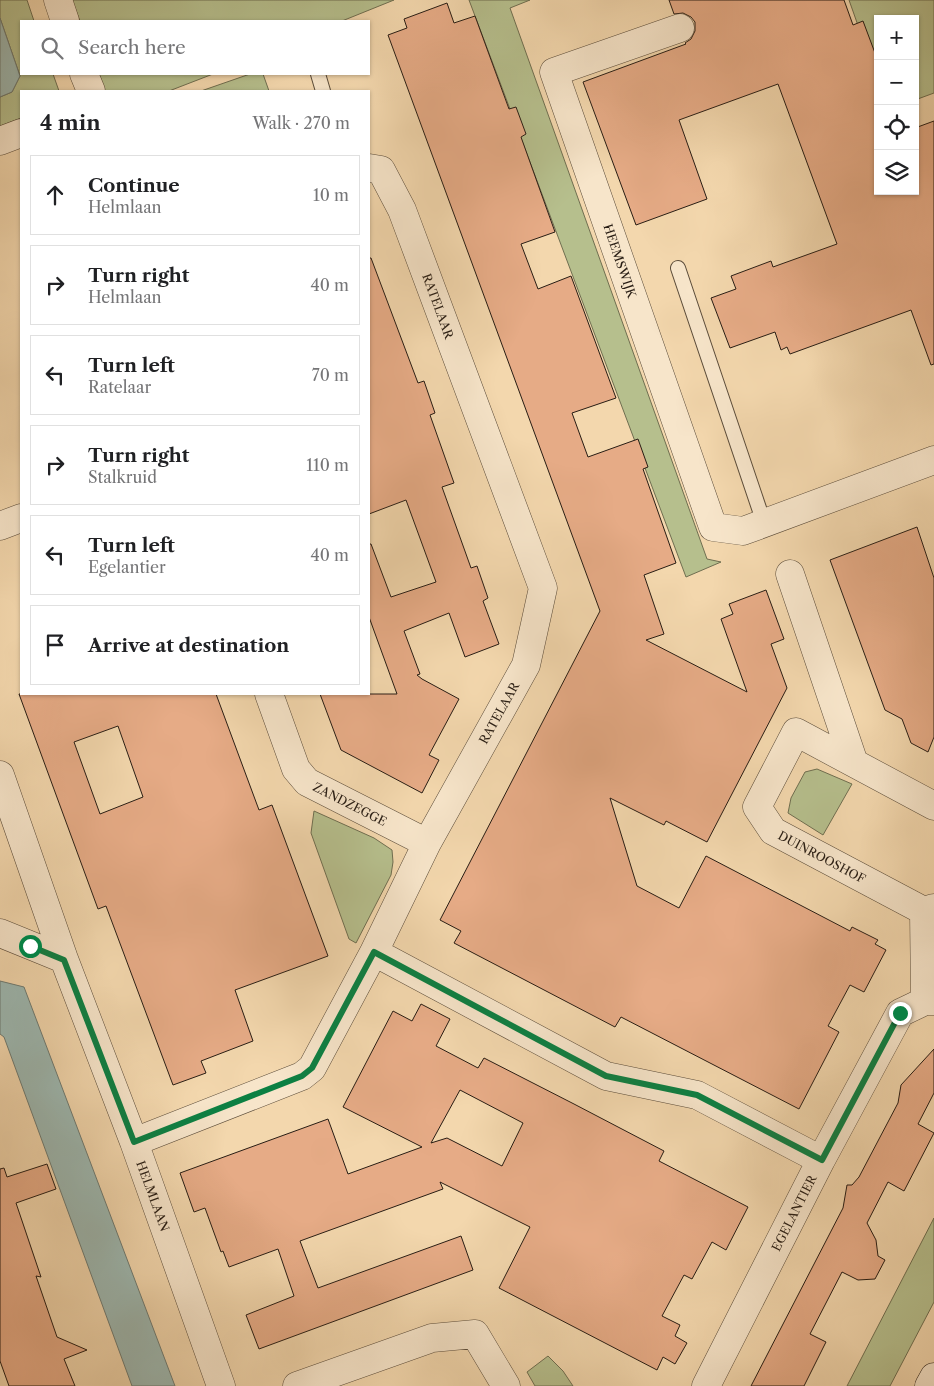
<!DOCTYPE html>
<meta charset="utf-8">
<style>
body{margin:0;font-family:"Libre Caslon Text",serif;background:#f6f6f6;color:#202124}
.controls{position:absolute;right:15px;top:15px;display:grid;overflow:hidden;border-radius:0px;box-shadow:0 1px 4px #0004}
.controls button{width:45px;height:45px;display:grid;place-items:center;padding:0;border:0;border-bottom:1px solid #e0e0e0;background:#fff;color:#202124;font:25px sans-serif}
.stop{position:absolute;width:15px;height:15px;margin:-11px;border:4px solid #0b8043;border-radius:50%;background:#fff}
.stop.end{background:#0b8043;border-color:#fff;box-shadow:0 1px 5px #0008}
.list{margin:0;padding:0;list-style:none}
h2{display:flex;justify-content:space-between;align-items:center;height:65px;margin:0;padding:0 20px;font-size:21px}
h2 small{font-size:16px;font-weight:400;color:#757577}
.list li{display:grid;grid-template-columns:32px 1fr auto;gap:15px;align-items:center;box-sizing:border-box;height:80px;margin:0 10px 10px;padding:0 10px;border:1px solid #e0e0e0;border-radius:0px}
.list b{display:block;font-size:19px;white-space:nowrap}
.list p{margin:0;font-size:16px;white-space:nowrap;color:#757577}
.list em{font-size:16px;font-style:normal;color:#757577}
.icon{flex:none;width:28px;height:28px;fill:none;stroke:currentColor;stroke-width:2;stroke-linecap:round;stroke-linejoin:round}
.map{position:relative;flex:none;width:934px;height:1386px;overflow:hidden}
.search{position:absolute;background:#fff;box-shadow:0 1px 4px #0004;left:20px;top:20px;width:350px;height:55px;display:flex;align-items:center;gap:12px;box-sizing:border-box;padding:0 18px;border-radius:0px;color:#757577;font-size:19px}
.panel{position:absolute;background:#fff;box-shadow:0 1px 4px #0004;left:20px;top:90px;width:350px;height:605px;border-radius:0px}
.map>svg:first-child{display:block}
.green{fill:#b6bf8d;stroke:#6f6e50}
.water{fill:#9db8b1;stroke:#6e7a72}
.building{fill:#e6ab86;stroke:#281d14;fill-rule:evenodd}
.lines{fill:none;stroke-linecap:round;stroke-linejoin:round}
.lane-casing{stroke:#5b4c3a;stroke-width:16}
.street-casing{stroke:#5b4c3a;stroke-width:29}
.secondary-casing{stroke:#281d14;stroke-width:29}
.lane{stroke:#f7e5ca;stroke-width:14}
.street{stroke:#f7e5ca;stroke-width:28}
.secondary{stroke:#f7e5ca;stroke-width:28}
.route{stroke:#0b8043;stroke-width:6}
.labels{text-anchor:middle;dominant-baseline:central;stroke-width:4.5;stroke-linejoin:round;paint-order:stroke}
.street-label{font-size:12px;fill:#281d14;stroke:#f7e5ca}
</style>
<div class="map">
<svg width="934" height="1386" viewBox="0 0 934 1386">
<rect width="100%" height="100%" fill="#f3d7ad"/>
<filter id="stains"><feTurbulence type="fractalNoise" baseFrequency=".004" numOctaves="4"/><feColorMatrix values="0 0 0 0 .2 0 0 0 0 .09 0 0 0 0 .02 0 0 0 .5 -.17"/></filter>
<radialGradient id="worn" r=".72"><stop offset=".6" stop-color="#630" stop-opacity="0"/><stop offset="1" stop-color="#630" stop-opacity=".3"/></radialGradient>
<path class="green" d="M 0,0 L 27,0 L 34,21 L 21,21 L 21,74 L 53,74 L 59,91 L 21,91 L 21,118 L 0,126 L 0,97 L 12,92 L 20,76 L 0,18 Z
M 72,0 L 394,0 L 342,21 L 80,21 Z
M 469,0 L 530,0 L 510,8 L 707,559 L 721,562 L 686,577 Z
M 849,0 L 934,0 L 934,93 L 915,100 L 915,19 L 878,19 L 878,82 Z
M 99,74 L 213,74 L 169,91 L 105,91 Z
M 250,74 L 263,74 L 269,91 L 201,91 Z
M 817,769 L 852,784 L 823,835 L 788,813 L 791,798 L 805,772 Z
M 314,811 L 374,838 L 392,850 L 393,862 L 391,875 L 356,943 L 349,939 L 311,833 Z
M 934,1218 L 934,1302 L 890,1386 L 847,1386 Z
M 548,1356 L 563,1371 L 573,1386 L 535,1386 L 527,1372 Z"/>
<path class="water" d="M 0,18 L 20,76 L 12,92 L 0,97 Z
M 0,981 L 24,987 L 175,1386 L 132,1386 L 4,1037 L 0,1034 Z"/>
<path class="building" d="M 669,0 L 844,0 L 853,25 L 863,21 L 878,61 L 878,191 L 915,191 L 915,128 L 934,121 L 934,364 L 931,365 L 911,310 L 790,354 L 787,347 L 781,350 L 775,332 L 730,348 L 711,298 L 736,289 L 731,276 L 771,261 L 773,267 L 837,244 L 778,84 L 679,120 L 707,199 L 636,225 L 583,82 L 686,44 L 685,43 L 691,39 L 695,31 L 695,22 L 691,17 L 683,13 L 674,14 Z
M 447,3 L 454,23 L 475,16 L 509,109 L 516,107 L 526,134 L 521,137 L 555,232 L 521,244 L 538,289 L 571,276 L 616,398 L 572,413 L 588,457 L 638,439 L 648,467 L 643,469 L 676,563 L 644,575 L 664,634 L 646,640 L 747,692 L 721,619 L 733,614 L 729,604 L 766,590 L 784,639 L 771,644 L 787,688 L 707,842 L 666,821 L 664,825 L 610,798 L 637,886 L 679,908 L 706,856 L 850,931 L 852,927 L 878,940 L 875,944 L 886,950 L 864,992 L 850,985 L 828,1026 L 839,1032 L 799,1109 L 621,1017 L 615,1027 L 454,943 L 461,931 L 440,920 L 600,611 L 388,35 L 407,28 L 404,19 Z
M 369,258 L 371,258 L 418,383 L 424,381 L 435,413 L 430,415 L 454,483 L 442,487 L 471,568 L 477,566 L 488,598 L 483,601 L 499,644 L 465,657 L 449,613 L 404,631 L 420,674 L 417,675 L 422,679 L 459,699 L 429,755 L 439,760 L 422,793 L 341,750 L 320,694 L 397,694 L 369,617 L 369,544 L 371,544 L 391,597 L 436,582 L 406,500 L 369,514 Z
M 917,527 L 934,578 L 934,737 L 928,752 L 911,743 L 902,719 L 885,710 L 830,560 Z
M 19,694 L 216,694 L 259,810 L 272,805 L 328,956 L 235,990 L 253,1041 L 201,1061 L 206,1073 L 173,1085 L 106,906 L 98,909 ZM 118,726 L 143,797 L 100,814 L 74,742 Z
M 421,1004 L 450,1019 L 436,1046 L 478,1068 L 484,1058 L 574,1104 L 664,1151 L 659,1161 L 748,1207 L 726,1250 L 712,1242 L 692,1279 L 684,1275 L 662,1316 L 680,1325 L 675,1336 L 687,1343 L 675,1364 L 663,1357 L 657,1370 L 499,1288 L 530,1227 L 440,1182 L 443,1189 L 300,1241 L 318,1288 L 461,1236 L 473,1270 L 259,1349 L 246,1315 L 294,1296 L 278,1249 L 229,1267 L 223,1251 L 221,1252 L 205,1208 L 194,1212 L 180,1173 L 328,1119 L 348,1174 L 422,1147 L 343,1107 L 393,1011 L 412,1021 ZM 460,1090 L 523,1123 L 502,1166 L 447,1138 L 431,1143 Z
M 934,1049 L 934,1093 L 918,1124 L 934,1133 L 904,1191 L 888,1182 L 867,1223 L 876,1240 L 878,1256 L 885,1260 L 875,1279 L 858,1280 L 842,1272 L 810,1334 L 826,1342 L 804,1386 L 751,1386 L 843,1208 L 847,1185 L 852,1185 L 859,1177 L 898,1103 L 901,1085 Z
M 47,1164 L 56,1189 L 16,1203 L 41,1277 L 36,1276 L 57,1337 L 87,1350 L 64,1359 L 75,1386 L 9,1386 L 0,1361 L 0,1169 L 4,1168 L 7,1177 Z"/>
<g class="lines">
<g class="lane-casing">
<path id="lane" d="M 318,74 L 323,91
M 678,268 L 764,523"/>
</g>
<g class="street-casing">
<path id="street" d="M 58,0 L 65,21
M 680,28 L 554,72 L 713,527 L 743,531 L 934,460
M 84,74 L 91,91
M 0,141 L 21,133
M 0,526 L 21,518
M 790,574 L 854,763
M 269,694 L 296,769 L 307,782 L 427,843
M 0,775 L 64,959
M 934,806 L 796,732 L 757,807 L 773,831 L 924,911 L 934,908
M 924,911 L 925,1001 L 934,1001
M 0,933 L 64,959 L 134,1142 L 221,1386
M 374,952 L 606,1076 L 697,1095 L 821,1160
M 134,1142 L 302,1076 L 312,1068 L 374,952 L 427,843 L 526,665 L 543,588 L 402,210 L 381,170 L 369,168
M 297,1386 L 432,1338 L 475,1334 L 506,1386
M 706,1386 L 821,1160 L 900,1013 L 925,1001"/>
</g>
<g class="secondary-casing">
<path id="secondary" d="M 929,1386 L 934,1377"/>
</g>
<use href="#lane" class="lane"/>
<use href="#street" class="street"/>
<use href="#secondary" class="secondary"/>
</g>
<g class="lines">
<path class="route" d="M 30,946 L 64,960 L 134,1142 L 302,1076 L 312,1068 L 374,952 L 606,1076 L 697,1095 L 822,1160 L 900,1013"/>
</g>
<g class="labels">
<g class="street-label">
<text transform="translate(620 261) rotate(71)">HEEMSWIJK</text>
<text transform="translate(438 306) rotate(70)">RATELAAR</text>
<text transform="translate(499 713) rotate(-61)">RATELAAR</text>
<text transform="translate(350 804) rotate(27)">ZANDZEGGE</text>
<text transform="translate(822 857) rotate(28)">DUINROOSHOF</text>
<text transform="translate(153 1196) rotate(70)">HELMLAAN</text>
<text transform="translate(794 1213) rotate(-63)">EGELANTIER</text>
</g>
</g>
<rect width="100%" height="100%" filter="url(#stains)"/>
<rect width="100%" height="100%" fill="url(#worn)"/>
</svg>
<div class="controls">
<button>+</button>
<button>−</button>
<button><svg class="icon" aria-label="locate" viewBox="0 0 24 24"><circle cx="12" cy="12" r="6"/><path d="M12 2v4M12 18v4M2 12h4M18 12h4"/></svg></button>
<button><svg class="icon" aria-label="layers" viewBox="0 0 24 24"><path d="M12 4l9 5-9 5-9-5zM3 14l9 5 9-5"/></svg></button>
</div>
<div class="stop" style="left:30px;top:946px"></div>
<div class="stop end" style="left:900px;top:1013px"></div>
<div class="search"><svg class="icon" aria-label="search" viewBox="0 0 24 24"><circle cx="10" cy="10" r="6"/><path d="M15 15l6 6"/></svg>Search here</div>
<section class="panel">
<h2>4 min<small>Walk · 270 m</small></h2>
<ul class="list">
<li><svg class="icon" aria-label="ahead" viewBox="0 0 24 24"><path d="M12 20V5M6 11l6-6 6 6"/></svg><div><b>Continue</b><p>Helmlaan</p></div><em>10 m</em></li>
<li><svg class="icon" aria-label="right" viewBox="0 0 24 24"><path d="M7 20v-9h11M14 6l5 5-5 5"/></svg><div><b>Turn right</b><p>Helmlaan</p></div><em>40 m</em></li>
<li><svg class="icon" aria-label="left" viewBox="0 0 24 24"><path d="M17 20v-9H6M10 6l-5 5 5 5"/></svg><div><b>Turn left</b><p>Ratelaar</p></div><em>70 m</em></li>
<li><svg class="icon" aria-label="right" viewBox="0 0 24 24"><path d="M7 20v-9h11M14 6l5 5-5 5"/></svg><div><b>Turn right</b><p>Stalkruid</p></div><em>110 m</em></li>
<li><svg class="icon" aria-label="left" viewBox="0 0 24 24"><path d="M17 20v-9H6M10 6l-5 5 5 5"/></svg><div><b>Turn left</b><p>Egelantier</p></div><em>40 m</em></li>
<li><svg class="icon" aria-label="arrive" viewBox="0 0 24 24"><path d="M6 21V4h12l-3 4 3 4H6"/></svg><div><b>Arrive at destination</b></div></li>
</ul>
</section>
</div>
